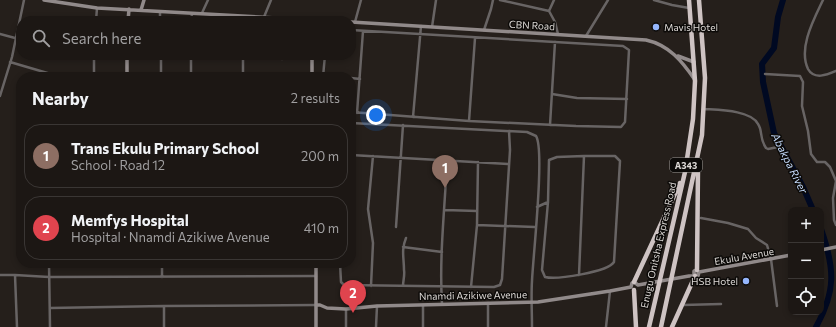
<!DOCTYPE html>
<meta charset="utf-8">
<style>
body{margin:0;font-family:Commissioner,sans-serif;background:#292422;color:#f1f3f6}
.controls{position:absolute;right:12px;bottom:12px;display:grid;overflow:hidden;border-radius:8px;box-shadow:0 2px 6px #0003}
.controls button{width:36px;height:36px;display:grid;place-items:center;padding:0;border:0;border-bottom:1px solid #3a3634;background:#1c1714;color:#f1f3f6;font:20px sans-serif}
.you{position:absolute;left:376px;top:115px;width:14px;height:14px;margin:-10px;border:3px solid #fff;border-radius:50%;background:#1a73e8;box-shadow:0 0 0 6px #1a73e833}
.badge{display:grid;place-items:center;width:26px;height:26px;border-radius:50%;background:#95b6fd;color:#fff;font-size:13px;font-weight:700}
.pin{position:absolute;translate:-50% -33px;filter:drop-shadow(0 1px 2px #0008)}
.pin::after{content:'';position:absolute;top:21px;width:14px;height:12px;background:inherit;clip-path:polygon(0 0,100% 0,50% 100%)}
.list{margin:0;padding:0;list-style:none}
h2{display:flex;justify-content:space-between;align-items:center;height:52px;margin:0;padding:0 16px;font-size:17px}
h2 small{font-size:13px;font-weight:400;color:#a09fa0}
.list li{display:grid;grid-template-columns:26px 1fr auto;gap:12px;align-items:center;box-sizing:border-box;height:64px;margin:0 8px 8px;padding:0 8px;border:1px solid #3a3634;border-radius:16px}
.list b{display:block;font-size:15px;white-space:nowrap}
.list p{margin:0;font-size:13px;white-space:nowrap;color:#a09fa0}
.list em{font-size:13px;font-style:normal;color:#a09fa0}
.icon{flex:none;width:22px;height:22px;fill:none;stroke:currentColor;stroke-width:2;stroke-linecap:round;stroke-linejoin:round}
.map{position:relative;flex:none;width:836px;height:327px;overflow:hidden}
.search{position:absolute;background:#1c1714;box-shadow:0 2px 6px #0003;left:16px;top:16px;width:340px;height:44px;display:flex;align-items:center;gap:10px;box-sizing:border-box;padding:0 14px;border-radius:16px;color:#a09fa0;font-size:15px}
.panel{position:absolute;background:#1c1714;box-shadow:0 2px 6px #0003;left:16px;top:72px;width:340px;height:196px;border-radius:16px}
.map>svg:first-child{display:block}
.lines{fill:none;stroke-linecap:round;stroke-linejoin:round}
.river{stroke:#000922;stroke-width:6}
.street{stroke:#686464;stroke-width:2.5}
.secondary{stroke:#918a8a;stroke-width:3.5}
.highway{stroke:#cec3c3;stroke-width:4.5}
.poi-dot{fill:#95b6fd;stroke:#0c0a08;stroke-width:1.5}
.labels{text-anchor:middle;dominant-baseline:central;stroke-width:3;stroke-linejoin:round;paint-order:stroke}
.shield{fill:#0c0a08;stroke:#9e9b98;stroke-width:1}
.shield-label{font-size:9px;font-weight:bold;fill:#ddd9d6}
.street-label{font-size:10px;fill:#ddd9d6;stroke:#0c0a08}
.poi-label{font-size:10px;fill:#ddd9d6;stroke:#0c0a08;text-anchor:start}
.water-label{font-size:11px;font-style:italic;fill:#c3d9fa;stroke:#0c0a08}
</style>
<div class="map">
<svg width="836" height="327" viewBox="0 0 836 327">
<rect width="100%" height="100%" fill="#251f1b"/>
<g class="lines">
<path class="river" d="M 783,0 L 778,17 L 774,48 L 762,64 L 763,82 L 774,133 L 803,187 L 813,210
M 816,327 C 836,291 835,269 821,229"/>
<path class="street" d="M 500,0 L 549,11 L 555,22 L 558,34
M 654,0 L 672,5 L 689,8
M 823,0 C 814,19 798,48 808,69 C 814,80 827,75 836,71
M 549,11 L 554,0
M 160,12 L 160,21
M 202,13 L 208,0
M 264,17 L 271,0
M 96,21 L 97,8
M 191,21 L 192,14
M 355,22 L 361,0
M 432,27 L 436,0
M 351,30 L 623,46 L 629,50 L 625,122 L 621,127 L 576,126 L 469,121 L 351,112
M 484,30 L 491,9 L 493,0
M 0,34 L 15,38
M 586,36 L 608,0
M 161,55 L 161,77
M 282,59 L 282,55
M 10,62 L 61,77
M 324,73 L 345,77
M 765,74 L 800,76 L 803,82 L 802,106 L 808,131 L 811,154 L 817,162 L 825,162 L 830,167 L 836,181 L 833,198 L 834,220 L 836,225
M 94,77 L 94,55
M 191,77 L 191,55
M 243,77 L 243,55
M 323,77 L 325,55
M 351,78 L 360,79
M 552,94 L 577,98 L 627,99
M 0,96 L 12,57 L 24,0
M 704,109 C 718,110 751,110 758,124 C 763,131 759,138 766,148 L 768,149 L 778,147
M 357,113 L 363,31
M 413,117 L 421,26
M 469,121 L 475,38
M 351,123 L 527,132 L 536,136 C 545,150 533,257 532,281 C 531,296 532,312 532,327
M 550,125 L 555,42
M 351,155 L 508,164
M 584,156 L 615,156 L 620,161 L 614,262 C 608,272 556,280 545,277 L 542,270 L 548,202 L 549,160 L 557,157 Z
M 537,207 L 548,202
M 445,210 L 477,211
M 701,218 L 728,223 L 748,229 L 756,238 L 767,245 L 771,259 L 777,306
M 477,225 L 535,227
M 396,227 L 403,125
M 403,247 L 442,252
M 49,263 L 50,327
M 162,263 L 162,277
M 340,263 L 341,282 L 344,285 L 494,287 L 500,285 L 502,279 L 510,150 L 509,131
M 0,275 L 15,275 L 49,277 L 316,276
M 15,275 L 17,327
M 579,275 L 584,156
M 371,286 L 373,243 L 368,209 L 373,156
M 403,286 C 403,281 405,275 404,270 C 404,258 401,250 406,238
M 471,287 L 477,225 L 478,162
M 488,303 L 488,327
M 442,304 C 439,256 445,208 447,160
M 423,305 L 423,327
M 683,305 L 721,304
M 164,306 L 164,327
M 50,308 L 164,306 L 316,305
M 346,327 L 346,309
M 376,327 L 377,306
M 606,327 L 610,291"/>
<path class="secondary" d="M 44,0 L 97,8 L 331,21
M 141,10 L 144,0
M 128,21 L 129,9
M 351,22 L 646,40 C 669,45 682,61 695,80
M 312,55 L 312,77
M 678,56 L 694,62
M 127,77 L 127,55
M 821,250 L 836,247
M 316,263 L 316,327
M 699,272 L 698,276 L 694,274 L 694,271 L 696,270 L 699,272 L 791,255
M 638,285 L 689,276 L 695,276
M 316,305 L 320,305 L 327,308 L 346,309 L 377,306 L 538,302 L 610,291 L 631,287 L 632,283 L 634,282 L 638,285"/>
<path class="highway" d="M 697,270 L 698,168
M 634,282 L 680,183
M 634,290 L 636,327
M 649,327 L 685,172 L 693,119 L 695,81 L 689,0
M 661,327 L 702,135 L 705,78 L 699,0
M 672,327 L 695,276"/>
</g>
<g class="poi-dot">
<circle cx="656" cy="27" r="4"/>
<circle cx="746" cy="281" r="4"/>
</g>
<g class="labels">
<rect class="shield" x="670" y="158" width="32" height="14" rx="3"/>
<g class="shield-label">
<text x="686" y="165">A343</text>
</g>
<g class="street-label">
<text transform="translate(532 25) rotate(3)">CBN Road</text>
<text transform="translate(658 245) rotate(-77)">Enugu Onitsha Express Road</text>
<text transform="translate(744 256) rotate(-10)">Ekulu Avenue</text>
<text transform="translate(473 295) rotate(-1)">Nnamdi Azikiwe Avenue</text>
</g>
<g class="poi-label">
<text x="664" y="27">Mavis Hotel</text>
<text x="738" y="281" text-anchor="end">HSB Hotel</text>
</g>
<g class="water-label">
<text transform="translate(790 163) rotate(63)">Abakpa River</text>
</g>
</g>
</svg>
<div class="controls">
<button>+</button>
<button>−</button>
<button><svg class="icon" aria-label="locate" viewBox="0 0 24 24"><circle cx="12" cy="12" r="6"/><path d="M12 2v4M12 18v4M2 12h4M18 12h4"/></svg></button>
</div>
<div class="you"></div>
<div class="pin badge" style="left:445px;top:188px;background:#8d6e63">1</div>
<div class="pin badge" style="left:353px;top:313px;background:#e0444e">2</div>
<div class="search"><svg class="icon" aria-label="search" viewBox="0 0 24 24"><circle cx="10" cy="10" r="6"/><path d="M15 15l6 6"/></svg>Search here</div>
<section class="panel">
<h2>Nearby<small>2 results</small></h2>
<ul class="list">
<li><span class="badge" style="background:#8d6e63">1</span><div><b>Trans Ekulu Primary School</b><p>School · Road 12</p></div><em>200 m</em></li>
<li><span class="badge" style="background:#e0444e">2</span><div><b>Memfys Hospital</b><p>Hospital · Nnamdi Azikiwe Avenue</p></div><em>410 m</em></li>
</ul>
</section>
</div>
